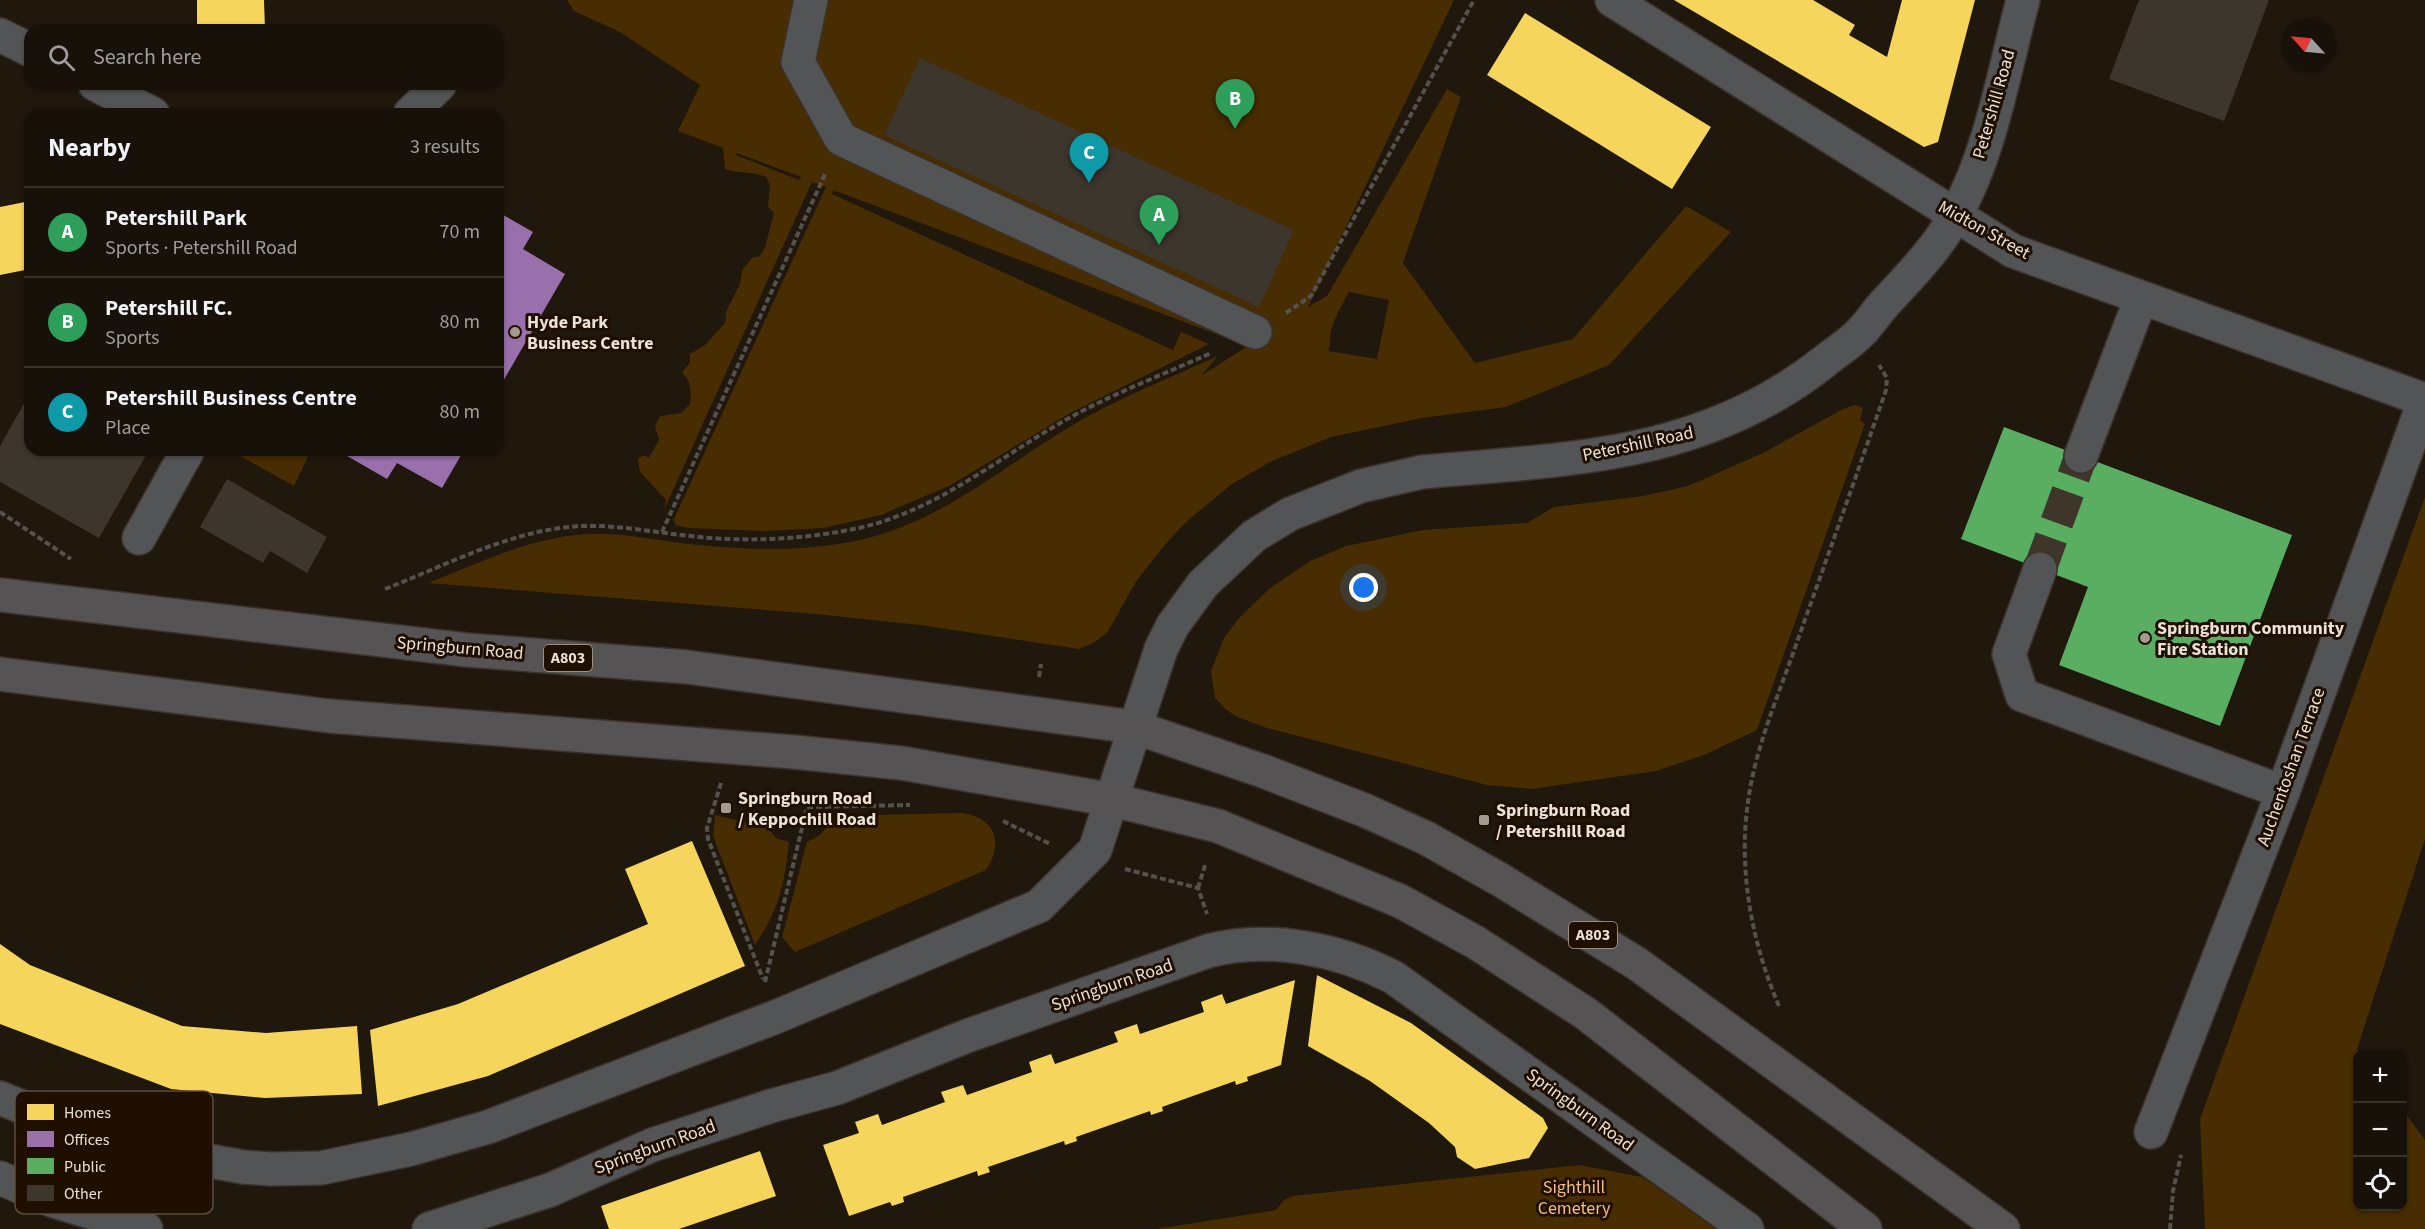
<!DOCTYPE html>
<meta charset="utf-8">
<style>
body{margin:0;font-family:"Source Sans 3",sans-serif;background:#251f18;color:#f1f3f6}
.controls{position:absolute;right:18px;bottom:18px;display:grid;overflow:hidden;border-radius:12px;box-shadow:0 2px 4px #0004}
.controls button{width:54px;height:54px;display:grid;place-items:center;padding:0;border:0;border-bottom:2px solid #36312b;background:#18110a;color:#f1f3f6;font:30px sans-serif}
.compass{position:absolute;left:2281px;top:18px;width:54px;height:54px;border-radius:50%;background:#18110a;box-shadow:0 2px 4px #0004;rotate:297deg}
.you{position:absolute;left:1364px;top:588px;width:21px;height:21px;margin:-15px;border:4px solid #fff;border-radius:50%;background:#1a73e8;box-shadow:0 0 0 9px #1a73e833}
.badge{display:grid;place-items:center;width:39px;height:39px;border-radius:50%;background:#d93025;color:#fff;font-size:20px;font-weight:700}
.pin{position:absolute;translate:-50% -50px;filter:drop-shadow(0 2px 3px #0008)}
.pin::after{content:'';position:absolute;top:32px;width:21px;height:18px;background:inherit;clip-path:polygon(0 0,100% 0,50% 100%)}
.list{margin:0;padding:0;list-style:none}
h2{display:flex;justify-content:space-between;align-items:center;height:78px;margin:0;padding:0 24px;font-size:26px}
h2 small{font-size:20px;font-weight:400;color:#9f9d9c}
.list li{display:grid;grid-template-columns:39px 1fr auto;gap:18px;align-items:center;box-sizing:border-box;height:90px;padding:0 24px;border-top:2px solid #36312b}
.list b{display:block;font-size:22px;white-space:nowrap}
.list p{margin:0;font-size:20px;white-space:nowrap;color:#9f9d9c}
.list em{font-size:20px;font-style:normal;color:#9f9d9c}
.icon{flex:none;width:33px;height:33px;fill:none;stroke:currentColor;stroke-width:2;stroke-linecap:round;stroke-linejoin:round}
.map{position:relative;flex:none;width:2425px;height:1229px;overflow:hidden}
.search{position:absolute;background:#18110a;box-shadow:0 2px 4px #0004;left:24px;top:24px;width:480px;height:66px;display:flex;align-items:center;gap:15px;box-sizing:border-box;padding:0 21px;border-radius:18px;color:#9f9d9c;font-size:22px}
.panel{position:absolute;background:#18110a;box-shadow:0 2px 4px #0004;left:24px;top:108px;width:480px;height:348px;border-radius:18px}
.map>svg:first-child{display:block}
.green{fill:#482c02;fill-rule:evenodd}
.homes{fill:#f6d55c}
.offices{fill:#9970ab}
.public{fill:#5aae61}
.building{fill:#3d362d}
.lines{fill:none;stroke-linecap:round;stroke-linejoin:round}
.minor-tunnel{stroke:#3e352b;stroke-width:33;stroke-dasharray:33 16;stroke-linecap:butt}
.minor-casing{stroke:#3b332b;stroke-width:36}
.major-casing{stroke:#3b332b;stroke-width:36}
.path{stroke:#55524e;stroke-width:4;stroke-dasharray:6 3;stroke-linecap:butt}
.minor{stroke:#535455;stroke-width:33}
.major{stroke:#555353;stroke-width:33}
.poi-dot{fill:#a49a8f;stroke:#1e0f00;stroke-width:2}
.labels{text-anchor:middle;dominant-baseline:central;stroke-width:6;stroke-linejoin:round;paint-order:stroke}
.shield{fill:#1e0f00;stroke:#aea295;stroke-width:1.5}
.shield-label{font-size:16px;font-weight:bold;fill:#ebe1d5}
.street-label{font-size:18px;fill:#ebe1d5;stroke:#1e0f00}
.poi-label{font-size:18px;font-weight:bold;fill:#ebe1d5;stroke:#1e0f00;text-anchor:start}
.park-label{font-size:18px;fill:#f9bf78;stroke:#1e0f00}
.key{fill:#1e0f00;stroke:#5c4e40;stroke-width:1.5}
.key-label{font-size:16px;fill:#ebe1d5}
</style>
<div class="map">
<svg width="2425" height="1229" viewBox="0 0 2425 1229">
<rect width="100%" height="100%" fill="#20170d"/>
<path class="green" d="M 567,0 L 1454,0 L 1308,307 L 1327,296 L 1447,89 L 1461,97 L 1403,263 L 1475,363 L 1573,339 L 1686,206 L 1731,232 L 1609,365 L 1506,407 L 1422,418 L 1331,437 L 1270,462 L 1232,484 L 1186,522 L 1168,541 L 1137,580 L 1107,633 L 1093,643 L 1079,649 L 920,625 L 816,614 L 428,583 C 484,561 540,532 602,534 C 626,534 650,539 674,542 C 733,550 801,553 860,540 C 939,522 999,470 1066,429 C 1113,400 1168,379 1218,356 L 1202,375 L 1248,346 L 833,190 L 832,194 L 1173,350 L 1181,332 L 1209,344 L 1072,412 L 951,485 L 881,515 L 823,528 L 765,531 L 689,528 L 675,525 L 674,519 L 826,187 L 812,182 L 664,510 L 666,500 L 640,472 L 638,459 L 643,455 L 649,458 L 659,440 L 655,426 L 660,416 L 681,413 L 690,404 C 691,391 692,382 682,373 L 690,362 L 690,354 L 705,345 L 725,323 L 726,312 L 740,284 L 742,270 L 752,258 L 760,256 L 765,247 L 774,213 L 768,207 L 770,185 L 766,177 C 753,171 739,174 725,169 L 723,148 L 678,131 L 700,85 L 620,32 L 574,11 ZM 737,153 L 801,177 L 801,178 L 799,180 L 736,155 ZM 1349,292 L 1389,300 L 1377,359 L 1328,351 C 1332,343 1329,334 1332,327 C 1337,314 1342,304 1349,292 Z
M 1855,405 L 1863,408 L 1860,420 L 1865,424 L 1757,730 L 1704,755 L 1656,771 L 1531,789 L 1510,787 L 1487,785 L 1267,728 L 1240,718 L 1226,710 L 1215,698 L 1211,671 L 1224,638 L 1238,619 L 1269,589 L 1310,561 L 1346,546 L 1423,530 L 1527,523 L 1554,507 L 1643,496 L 1688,486 L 1763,453 L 1843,409 Z
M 243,450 L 311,450 L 294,486 L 240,456 Z
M 2425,497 L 2425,839 L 2357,1049 L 2360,1053 L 2358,1054 L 2358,1206 L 2402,1206 L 2403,1110 L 2425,1140 L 2425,1229 L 2205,1229 L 2200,1119 Z
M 962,813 C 996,818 1004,843 986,870 L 795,952 L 782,937 L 807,842 L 820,835 L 836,816 Z
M 715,815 L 768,828 L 776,838 L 789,842 C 784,886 780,907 755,945 L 713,836 Z
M 1579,1165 L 1642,1177 L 1716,1229 L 1156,1229 L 1276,1210 L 1284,1200 L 1293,1196 Z"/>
<path class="homes" d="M 197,0 L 264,0 L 265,30 L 197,30 Z
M 1674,0 L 1813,0 L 1855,25 L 1849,35 L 1887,57 L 1902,0 L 1975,0 L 1938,142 L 1924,147 Z
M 1525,13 L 1711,127 L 1672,189 L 1487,75 Z
M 30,201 L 30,269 L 0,275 L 0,207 Z
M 692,841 L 745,966 L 488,1076 L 378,1106 L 370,1030 L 458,1004 L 648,924 L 625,869 Z
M 0,944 L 30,965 L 182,1026 L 266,1033 L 357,1026 L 362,1094 L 265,1098 L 171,1089 L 0,1024 Z
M 1317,975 L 1411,1023 L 1543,1118 L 1548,1128 L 1529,1158 L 1475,1169 L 1457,1157 L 1455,1147 L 1429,1123 L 1370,1081 L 1308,1046 Z
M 1295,980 L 1281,1065 L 1247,1077 L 1248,1081 L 1236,1085 L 1235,1081 L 1162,1107 L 1163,1111 L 1151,1115 L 1150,1111 L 1076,1137 L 1077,1141 L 1065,1145 L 1064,1141 L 988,1167 L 990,1172 L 978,1176 L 977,1171 L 903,1197 L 904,1202 L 892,1206 L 890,1202 L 849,1216 L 823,1145 L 859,1133 L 855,1122 L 878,1114 L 882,1125 L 945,1102 L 941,1092 L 963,1085 L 967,1095 L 1032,1072 L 1029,1062 L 1051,1054 L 1055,1064 L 1118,1042 L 1114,1032 L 1137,1024 L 1140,1034 L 1204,1012 L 1201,1002 L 1222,994 L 1226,1004 Z
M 760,1151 L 776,1196 L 679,1229 L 609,1229 L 601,1206 Z"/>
<path class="offices" d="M 498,212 L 533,232 L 523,249 L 565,274 L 498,390 Z
M 344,450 L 464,450 L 442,488 L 397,463 L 387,479 L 342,453 Z"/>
<path class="public" d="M 2004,427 L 2292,535 L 2220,726 L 2059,665 L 2088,587 L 1961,539 Z"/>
<path class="building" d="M 2139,0 L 2269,0 L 2224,121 L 2109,79 Z
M 920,58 L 1294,230 L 1259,307 L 884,135 Z
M 30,393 L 30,450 L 149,450 L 99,538 L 0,482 L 0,446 Z
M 227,479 L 327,537 L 307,573 L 270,551 L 263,563 L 200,527 Z"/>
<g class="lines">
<path class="minor-tunnel" d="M 2040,569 L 2081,456"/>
<g class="minor-casing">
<path id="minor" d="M 811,0 L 798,62 L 841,139 L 1255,332
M 1612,0 L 2013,251 L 2425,400
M 0,35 L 30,50
M 95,84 L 153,114
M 410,114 L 440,84
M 2081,456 L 2141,298
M 139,538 L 188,450
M 2040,569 L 2009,654 L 2022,695 L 2283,792
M 0,1098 L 82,1131 L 149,1150 L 243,1167 L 271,1169 L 321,1168 L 411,1149 L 488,1127 L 778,1016 L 1039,906 L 1095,850 L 1161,649 L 1173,625 L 1203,584 L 1254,536 L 1290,514 L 1361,486 L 1422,472 C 1570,459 1703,458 1825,361 C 1837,351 1851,343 1861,332 C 1869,324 1876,313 1884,304 C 1910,276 1936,250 1955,216 C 1991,152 2004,71 2023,0
M 2151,1132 L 2283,792 L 2425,399
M 0,1178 L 54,1201 L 146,1229
M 429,1229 L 550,1190 L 652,1145 L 771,1106 L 837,1088 L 967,1036 L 1208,951 C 1269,935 1338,949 1393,977 L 1747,1229"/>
</g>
<g class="major-casing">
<path id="major" d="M 0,595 L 467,650 L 687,667 L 1134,727 L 1263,771 L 1364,810 L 1426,838 L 1499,879 L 1636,963 L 2003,1229
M 0,674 L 329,716 L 794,752 L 901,763 L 1113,800 L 1218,826 L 1400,901 L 1475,942 L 1585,1013 L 1865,1229"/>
</g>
<path class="path" d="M 1286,313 L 1311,296 L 1474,0
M 0,512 L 71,559
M 662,532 L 826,172
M 385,589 C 444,566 506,533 569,527 C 607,523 645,531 682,535 C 741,543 805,540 863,527 C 938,509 997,459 1062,422 C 1109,395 1162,375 1211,353
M 1039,677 L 1041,664
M 721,783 L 707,828 L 708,839 L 763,979
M 1003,821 L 1050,844
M 1125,869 L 1198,888 L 1207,914
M 1198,888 L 1206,862
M 765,982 L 807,807 L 910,805
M 1779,1006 C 1752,944 1738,870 1748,802 C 1755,748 1779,694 1797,642 C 1827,558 1857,474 1886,390 L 1887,378 L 1879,365
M 2170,1229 L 2173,1191 L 2181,1155"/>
<use href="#minor" class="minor"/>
<use href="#major" class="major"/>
</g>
<g class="poi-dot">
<circle cx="515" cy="332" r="6"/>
<circle cx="2145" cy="638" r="6"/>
<rect x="720" y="802" width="12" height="12" rx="3"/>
<rect x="1478" y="814" width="12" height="12" rx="3"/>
</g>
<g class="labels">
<g class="shield">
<rect x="544" y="645" width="48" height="26" rx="4.5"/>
<rect x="1569" y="922" width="48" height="26" rx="4.5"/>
</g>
<g class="shield-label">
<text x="568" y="658">A803</text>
<text x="1593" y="935">A803</text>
</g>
<g class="street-label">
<text transform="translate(1994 104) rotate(-74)">Petershill Road</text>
<text transform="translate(1984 230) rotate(29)">Midton Street</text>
<text transform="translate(1638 444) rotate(-12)">Petershill Road</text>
<text transform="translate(460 648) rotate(5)">Springburn Road</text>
<text transform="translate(2291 767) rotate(-70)">Auchentoshan Terrace</text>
<text transform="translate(1112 985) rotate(-19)">Springburn Road</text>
<text transform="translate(1580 1110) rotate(36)">Springburn Road</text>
<text transform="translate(655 1147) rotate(-20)">Springburn Road</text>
</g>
<g class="poi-label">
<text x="527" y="322">Hyde Park<tspan x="527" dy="21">Business Centre</tspan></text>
<text x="2157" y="628">Springburn Community<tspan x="2157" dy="21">Fire Station</tspan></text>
<text x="738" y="798">Springburn Road<tspan x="738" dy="21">/ Keppochill Road</tspan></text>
<text x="1496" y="810">Springburn Road<tspan x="1496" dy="21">/ Petershill Road</tspan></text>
</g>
<g class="park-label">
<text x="1574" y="1187">Sighthill<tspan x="1574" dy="21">Cemetery</tspan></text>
</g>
</g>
<rect x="15" y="1091" width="198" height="123" rx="9" class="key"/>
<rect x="27" y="1104" width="27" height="16" fill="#f6d55c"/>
<rect x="27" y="1131" width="27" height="16" fill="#9970ab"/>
<rect x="27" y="1158" width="27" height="16" fill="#5aae61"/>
<rect x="27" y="1185" width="27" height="16" fill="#3d362d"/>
<g class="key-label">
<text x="64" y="1118">Homes</text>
<text x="64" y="1145">Offices</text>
<text x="64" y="1172">Public</text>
<text x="64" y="1199">Other</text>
</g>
</svg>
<div class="controls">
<button>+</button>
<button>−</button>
<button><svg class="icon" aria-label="locate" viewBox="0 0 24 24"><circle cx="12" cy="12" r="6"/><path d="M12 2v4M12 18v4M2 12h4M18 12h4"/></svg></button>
</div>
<svg class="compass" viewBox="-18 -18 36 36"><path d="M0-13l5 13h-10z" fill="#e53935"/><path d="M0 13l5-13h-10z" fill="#9f9d9c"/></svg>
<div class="you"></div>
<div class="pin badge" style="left:1159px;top:245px;background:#2e9e5b">A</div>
<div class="pin badge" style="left:1235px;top:129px;background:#2e9e5b">B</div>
<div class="pin badge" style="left:1089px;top:183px;background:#0f9aa8">C</div>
<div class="search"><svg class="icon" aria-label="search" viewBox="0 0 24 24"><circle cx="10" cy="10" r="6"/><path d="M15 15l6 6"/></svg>Search here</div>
<section class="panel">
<h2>Nearby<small>3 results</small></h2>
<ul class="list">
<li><span class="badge" style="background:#2e9e5b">A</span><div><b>Petershill Park</b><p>Sports · Petershill Road</p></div><em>70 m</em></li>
<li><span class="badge" style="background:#2e9e5b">B</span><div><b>Petershill FC.</b><p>Sports</p></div><em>80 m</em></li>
<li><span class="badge" style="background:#0f9aa8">C</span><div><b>Petershill Business Centre</b><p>Place</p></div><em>80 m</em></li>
</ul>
</section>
</div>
